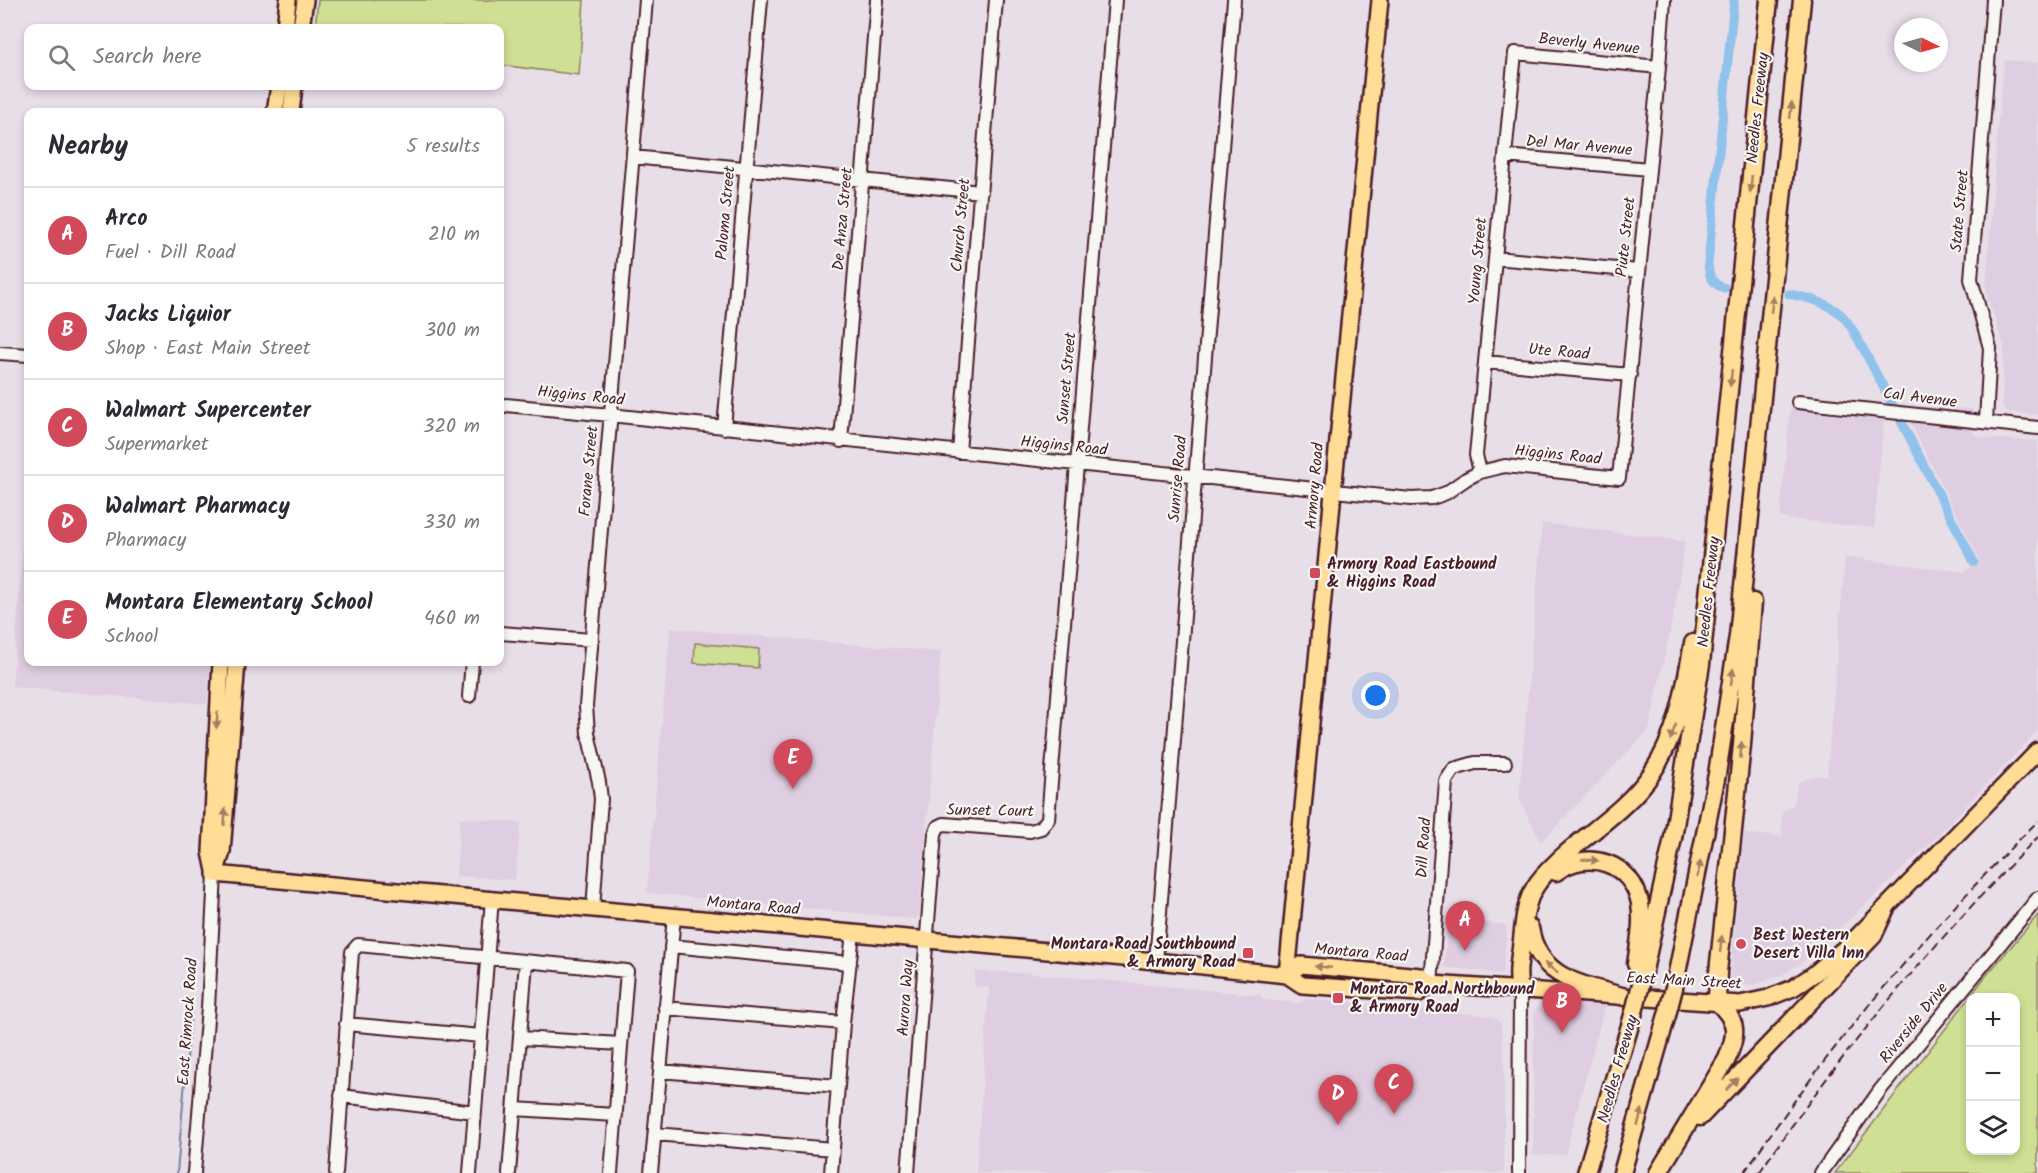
<!DOCTYPE html>
<meta charset="utf-8">
<style>
body{margin:0;font-family:Kalam,sans-serif;background:#f7f7f7;color:#2b2b33}
.controls{position:absolute;right:18px;bottom:18px;display:grid;overflow:hidden;border-radius:12px;box-shadow:0 3px 9px #0003}
.controls button{width:54px;height:54px;display:grid;place-items:center;padding:0;border:0;border-bottom:2px solid #e1e1e2;background:#fff;color:#2b2b33;font:30px sans-serif}
.compass{position:absolute;left:1894px;top:18px;width:54px;height:54px;border-radius:50%;background:#fff;box-shadow:0 3px 9px #0003;rotate:95deg}
.you{position:absolute;left:1376px;top:696px;width:21px;height:21px;margin:-15px;border:4px solid #fff;border-radius:50%;background:#1a73e8;box-shadow:0 0 0 9px #1a73e833}
.badge{display:grid;place-items:center;width:39px;height:39px;border-radius:50%;background:#d1495b;color:#fff;font-size:20px;font-weight:700}
.pin{position:absolute;translate:-50% -50px;filter:drop-shadow(0 2px 3px #0008)}
.pin::after{content:'';position:absolute;top:32px;width:21px;height:18px;background:inherit;clip-path:polygon(0 0,100% 0,50% 100%)}
.list{margin:0;padding:0;list-style:none}
h2{display:flex;justify-content:space-between;align-items:center;height:78px;margin:0;padding:0 24px;font-size:26px}
h2 small{font-size:20px;font-weight:400;color:#7c7c81}
.list li{display:grid;grid-template-columns:39px 1fr auto;gap:18px;align-items:center;box-sizing:border-box;height:96px;padding:0 24px;border-top:2px solid #e1e1e2}
.list b{display:block;font-size:22px;white-space:nowrap}
.list p{margin:0;font-size:20px;white-space:nowrap;color:#7c7c81}
.list em{font-size:20px;font-style:normal;color:#7c7c81}
.icon{flex:none;width:33px;height:33px;fill:none;stroke:currentColor;stroke-width:2;stroke-linecap:round;stroke-linejoin:round}
.map{position:relative;flex:none;width:2038px;height:1173px;overflow:hidden}
.search{position:absolute;background:#fff;box-shadow:0 3px 9px #0003;left:24px;top:24px;width:480px;height:66px;display:flex;align-items:center;gap:15px;box-sizing:border-box;padding:0 21px;border-radius:12px;color:#7c7c81;font-size:22px}
.panel{position:absolute;background:#fff;box-shadow:0 3px 9px #0003;left:24px;top:108px;width:480px;height:558px;border-radius:12px}
.map>svg:first-child{display:block}
.built{fill:#dfcee1}
.green{fill:#cfdf93;stroke:#8c7f5f;stroke-width:1.5;fill-rule:evenodd}
.lines{fill:none;stroke-linecap:round;stroke-linejoin:round}
.stream{stroke:#74819f;stroke-width:2}
.canal{stroke:#90c2ec;stroke-width:9}
.minor-casing{stroke:#4a1f2b;stroke-width:16}
.major-casing{stroke:#4a1f2b;stroke-width:20}
.highway-casing{stroke:#4a1f2b;stroke-width:21}
.minor{stroke:#f6f6f2;stroke-width:12}
.major{stroke:#ffdd96;stroke-width:15}
.highway{stroke:#ffdd96;stroke-width:16}
.rail{stroke:#4a1f2b;stroke-width:2;stroke-dasharray:9 4.5;stroke-linecap:butt}
.highway-bridge-casing{stroke:#4a1f2b;stroke-width:21;stroke-linecap:butt}
.highway-bridge{stroke:#ffdd96;stroke-width:16}
.oneway{fill:#a47e60}
.poi-dot{fill:#d1495b;stroke:#f6f6f2;stroke-width:2}
.labels{text-anchor:middle;dominant-baseline:central;stroke-width:4.5;stroke-linejoin:round;paint-order:stroke}
.street-label{font-size:16px;fill:#4a1f2b;stroke:#f6f6f2}
.poi-label{font-size:16px;font-weight:bold;fill:#4a1f2b;stroke:#f6f6f2;text-anchor:start}
</style>
<div class="map">
<svg width="2038" height="1173" viewBox="0 0 2038 1173">
<rect width="100%" height="100%" fill="#e8dee8"/>
<filter id="ink" filterUnits="userSpaceOnUse"><feTurbulence type="fractalNoise" baseFrequency=".0167" numOctaves="2"/><feDisplacementMap in="SourceGraphic" scale="12" xChannelSelector="R" yChannelSelector="G"/><feConvolveMatrix kernelMatrix="1 2 1 2 8 2 1 2 1" color-interpolation-filters="sRGB"/></filter>
<g filter="url(#ink)">
<path class="built" d="M 2006,60 L 2038,63 L 2038,415 L 2008,412 L 2004,409 L 2002,403 L 2004,345 L 1988,299 L 1986,287 L 1999,112 L 2004,63 Z
M 1902,406 L 1973,409 L 1971,424 L 1974,434 L 1981,438 L 2038,441 L 2038,731 L 1929,844 L 1813,954 L 1812,950 L 1807,959 L 1780,976 L 1753,985 L 1736,985 L 1730,980 L 1744,834 L 1782,836 L 1782,811 L 1794,804 L 1798,782 L 1817,775 L 1827,776 L 1845,557 L 1964,572 L 1980,561 Z
M 1790,409 L 1884,418 L 1874,528 L 1780,518 Z
M 27,493 L 28,662 L 210,662 L 207,704 L 12,687 Z
M 1542,523 L 1685,541 L 1675,608 L 1649,730 L 1541,842 L 1519,799 Z
M 670,628 L 941,652 L 919,916 L 916,919 L 647,893 Z
M 460,817 L 521,823 L 515,880 L 456,876 Z
M 1448,919 L 1507,925 L 1503,974 L 1444,967 Z
M 975,971 L 1028,973 L 1260,995 L 1264,1000 L 1300,1003 L 1307,998 L 1491,1016 L 1497,1019 L 1501,1024 L 1504,1061 L 1504,1173 L 976,1173 L 989,988 L 974,986 Z
M 1549,1001 L 1605,1006 L 1565,1155 L 1533,1155 L 1534,1014 L 1537,1008 Z"/>
<path class="green" d="M 318,0 L 584,0 L 579,75 L 500,65 L 500,28 L 315,28 Z
M 695,643 L 759,649 L 758,668 L 694,663 Z
M 2038,915 L 2038,1173 L 1835,1173 L 1985,977 ZM 1970,998 L 2016,998 L 2016,1150 L 1970,1150 Z"/>
<g class="lines">
<path class="stream" d="M 177,1173 L 191,1012"/>
<path class="canal" d="M 1725,288 C 1712,285 1709,276 1708,264 L 1734,0
M 1789,294 C 1809,298 1834,304 1846,320 C 1853,329 1858,340 1864,350 L 1974,562"/>
<g class="minor-casing">
<path id="minor" d="M 1505,156 L 1649,169
M 633,157 L 981,192
M 1495,258 L 1639,271
M 0,353 L 28,355
M 1485,362 L 1630,375
M 1798,402 L 2038,428
M 500,408 L 506,405 L 610,415 L 1411,499 L 1432,498 L 1446,493 L 1466,479 L 1480,472 L 1505,466 L 1619,478 L 1659,67 L 1664,0
M 1986,422 L 1990,348 L 1971,279 L 1993,0
M 724,428 L 761,0
M 841,441 L 877,0
M 959,452 L 996,0
M 1480,472 L 1476,455 L 1515,53 L 1659,67
M 500,633 L 592,640
M 469,696 L 472,662
M 593,909 L 601,799 L 599,782 L 588,733 L 586,706 L 646,0
M 671,946 L 850,963
M 1156,961 L 1234,0
M 1431,984 L 1446,781 L 1454,769 L 1475,763 L 1505,763
M 665,1008 L 843,1023
M 346,1024 L 481,1036
M 520,1038 L 621,1044
M 660,1071 L 838,1086
M 341,1096 L 475,1112
M 514,1109 L 616,1115
M 655,1134 L 833,1149
M 194,1173 L 208,1008 L 215,874
M 336,1173 L 352,952 L 358,945 L 627,971 L 611,1173
M 470,1173 L 492,899
M 509,1173 L 526,962
M 651,1173 L 674,916
M 831,1173 L 843,1023 L 853,933
M 908,1173 L 935,834 L 938,827 L 944,824 L 1030,831 L 1041,828 L 1048,819 L 1115,0
M 1519,1173 L 1520,990
M 1821,1173 L 1881,1089 L 2038,898"/>
</g>
<g class="major-casing">
<path id="major" d="M 285,28 L 288,0
M 301,28 L 305,0
M 275,112 L 279,86
M 291,112 L 294,86
M 215,871 L 211,852 L 221,662
M 215,874 L 1156,961 L 1287,975 L 1302,985 L 1419,993 L 1431,984
M 215,874 L 222,852 L 237,662
M 1287,975 L 1380,0
M 1287,975 L 1301,965 L 1421,976 L 1431,984 L 1740,1004 L 1768,998 L 1793,988 L 1814,974 L 1852,942 L 2038,751"/>
</g>
<g class="highway-casing">
<path id="highway" d="M 1556,872 C 1588,848 1632,863 1640,903 C 1643,923 1639,944 1636,964
M 1530,928 C 1538,979 1582,984 1625,997
M 1641,984 L 1673,838 L 1701,664 L 1769,0
M 1674,988 L 1717,774 L 1738,636 L 1802,0
M 1520,990 C 1516,973 1520,957 1522,940 C 1524,922 1525,903 1535,887 C 1542,875 1552,867 1562,857 C 1592,830 1629,807 1652,773 C 1678,734 1685,688 1693,643
M 1700,1117 L 1873,936 L 1886,908
M 1586,1173 L 1634,1012
M 1622,1173 L 1667,1015
M 1658,1173 L 1727,1059 C 1737,1033 1739,1022 1717,1002 L 1718,972 L 1742,745 L 1753,602"/>
</g>
<use href="#minor" class="minor"/>
<use href="#major" class="major"/>
<use href="#highway" class="highway"/>
<path class="rail" d="M 1744,1173 C 1829,1046 1929,928 2038,821
M 1759,1173 C 1841,1052 1935,940 2038,837"/>
<g class="highway-bridge-casing">
<path id="highway-bridge" d="M 1634,1012 L 1641,984
M 1667,1015 L 1674,988"/>
</g>
<use href="#highway-bridge" class="highway-bridge"/>
</g>
<defs><path id="oneway-solid" d="M-6-.8H1V-3.2L6.5 0L1 3.2V.8H-6Z" transform="scale(1.5)"/></defs>
<g class="oneway">
<use href="#oneway-solid" transform="translate(1791 110) rotate(-84)"/>
<use href="#oneway-solid" transform="translate(1751 184) rotate(96)"/>
<use href="#oneway-solid" transform="translate(1772 304) rotate(-84)"/>
<use href="#oneway-solid" transform="translate(1731 378) rotate(96)"/>
<use href="#oneway-solid" transform="translate(1732 677) rotate(-82)"/>
<use href="#oneway-solid" transform="translate(217 720) rotate(94)"/>
<use href="#oneway-solid" transform="translate(1673 732) rotate(110)"/>
<use href="#oneway-solid" transform="translate(1741 750) rotate(-85)"/>
<use href="#oneway-solid" transform="translate(225 817) rotate(-86)"/>
<use href="#oneway-solid" transform="translate(1590 860) rotate(5)"/>
<use href="#oneway-solid" transform="translate(1699 869) rotate(-79)"/>
<use href="#oneway-solid" transform="translate(1721 944) rotate(-84)"/>
<use href="#oneway-solid" transform="translate(1323 967) rotate(-175)"/>
<use href="#oneway-solid" transform="translate(1551 968) rotate(-141)"/>
<use href="#oneway-solid" transform="translate(1732 1084) rotate(-46)"/>
<use href="#oneway-solid" transform="translate(1640 1117) rotate(-74)"/>
</g>
</g>
<g class="poi-dot">
<rect x="1309" y="567" width="12" height="12" rx="3"/>
<circle cx="1741" cy="944" r="6"/>
<rect x="1242" y="947" width="12" height="12" rx="3"/>
<rect x="1332" y="992" width="12" height="12" rx="3"/>
</g>
<g class="labels">
<g class="street-label">
<text transform="translate(1589 44) rotate(6)">Beverly Avenue</text>
<text transform="translate(1758 108) rotate(-84)">Needles Freeway</text>
<text transform="translate(1579 146) rotate(5)">Del Mar Avenue</text>
<text transform="translate(1960 211) rotate(-85)">State Street</text>
<text transform="translate(726 213) rotate(-85)">Paloma Street</text>
<text transform="translate(843 219) rotate(-85)">De Anza Street</text>
<text transform="translate(961 225) rotate(-85)">Church Street</text>
<text transform="translate(1626 237) rotate(-84)">Piute Street</text>
<text transform="translate(1478 261) rotate(-85)">Young Street</text>
<text transform="translate(1559 352) rotate(5)">Ute Road</text>
<text transform="translate(1067 378) rotate(-85)">Sunset Street</text>
<text transform="translate(581 396) rotate(6)">Higgins Road</text>
<text transform="translate(1920 398) rotate(7)">Cal Avenue</text>
<text transform="translate(1064 446) rotate(6)">Higgins Road</text>
<text transform="translate(1558 455) rotate(6)">Higgins Road</text>
<text transform="translate(589 471) rotate(-85)">Forane Street</text>
<text transform="translate(1178 479) rotate(-85)">Sunrise Road</text>
<text transform="translate(1315 486) rotate(-85)">Armory Road</text>
<text transform="translate(1709 592) rotate(-84)">Needles Freeway</text>
<text transform="translate(990 811) rotate(1)">Sunset Court</text>
<text transform="translate(1424 848) rotate(-86)">Dill Road</text>
<text transform="translate(753 906) rotate(5)">Montara Road</text>
<text transform="translate(1361 953) rotate(5)">Montara Road</text>
<text transform="translate(1684 981) rotate(3)">East Main Street</text>
<text transform="translate(906 998) rotate(-86)">Aurora Way</text>
<text transform="translate(188 1022) rotate(-86)">East Rimrock Road</text>
<text transform="translate(1914 1023) rotate(-51)">Riverside Drive</text>
<text transform="translate(1618 1069) rotate(-74)">Needles Freeway</text>
</g>
<g class="poi-label">
<text x="1327" y="564">Armory Road Eastbound<tspan x="1327" dy="18">&amp; Higgins Road</tspan></text>
<text x="1753" y="935">Best Western<tspan x="1753" dy="18">Desert Villa Inn</tspan></text>
<text x="1236" y="944" text-anchor="end">Montara Road Southbound<tspan x="1236" dy="18">&amp; Armory Road</tspan></text>
<text x="1350" y="989">Montara Road Northbound<tspan x="1350" dy="18">&amp; Armory Road</tspan></text>
</g>
</g>
</svg>
<div class="controls">
<button>+</button>
<button>−</button>
<button><svg class="icon" aria-label="layers" viewBox="0 0 24 24"><path d="M12 4l9 5-9 5-9-5zM3 14l9 5 9-5"/></svg></button>
</div>
<svg class="compass" viewBox="-18 -18 36 36"><path d="M0-13l5 13h-10z" fill="#e53935"/><path d="M0 13l5-13h-10z" fill="#7c7c81"/></svg>
<div class="you"></div>
<div class="pin badge" style="left:1465px;top:951px">A</div>
<div class="pin badge" style="left:1562px;top:1033px">B</div>
<div class="pin badge" style="left:1394px;top:1114px">C</div>
<div class="pin badge" style="left:1338px;top:1125px">D</div>
<div class="pin badge" style="left:793px;top:789px">E</div>
<div class="search"><svg class="icon" aria-label="search" viewBox="0 0 24 24"><circle cx="10" cy="10" r="6"/><path d="M15 15l6 6"/></svg>Search here</div>
<section class="panel">
<h2>Nearby<small>5 results</small></h2>
<ul class="list">
<li><span class="badge">A</span><div><b>Arco</b><p>Fuel · Dill Road</p></div><em>210 m</em></li>
<li><span class="badge">B</span><div><b>Jacks Liquior</b><p>Shop · East Main Street</p></div><em>300 m</em></li>
<li><span class="badge">C</span><div><b>Walmart Supercenter</b><p>Supermarket</p></div><em>320 m</em></li>
<li><span class="badge">D</span><div><b>Walmart Pharmacy</b><p>Pharmacy</p></div><em>330 m</em></li>
<li><span class="badge">E</span><div><b>Montara Elementary School</b><p>School</p></div><em>460 m</em></li>
</ul>
</section>
</div>
